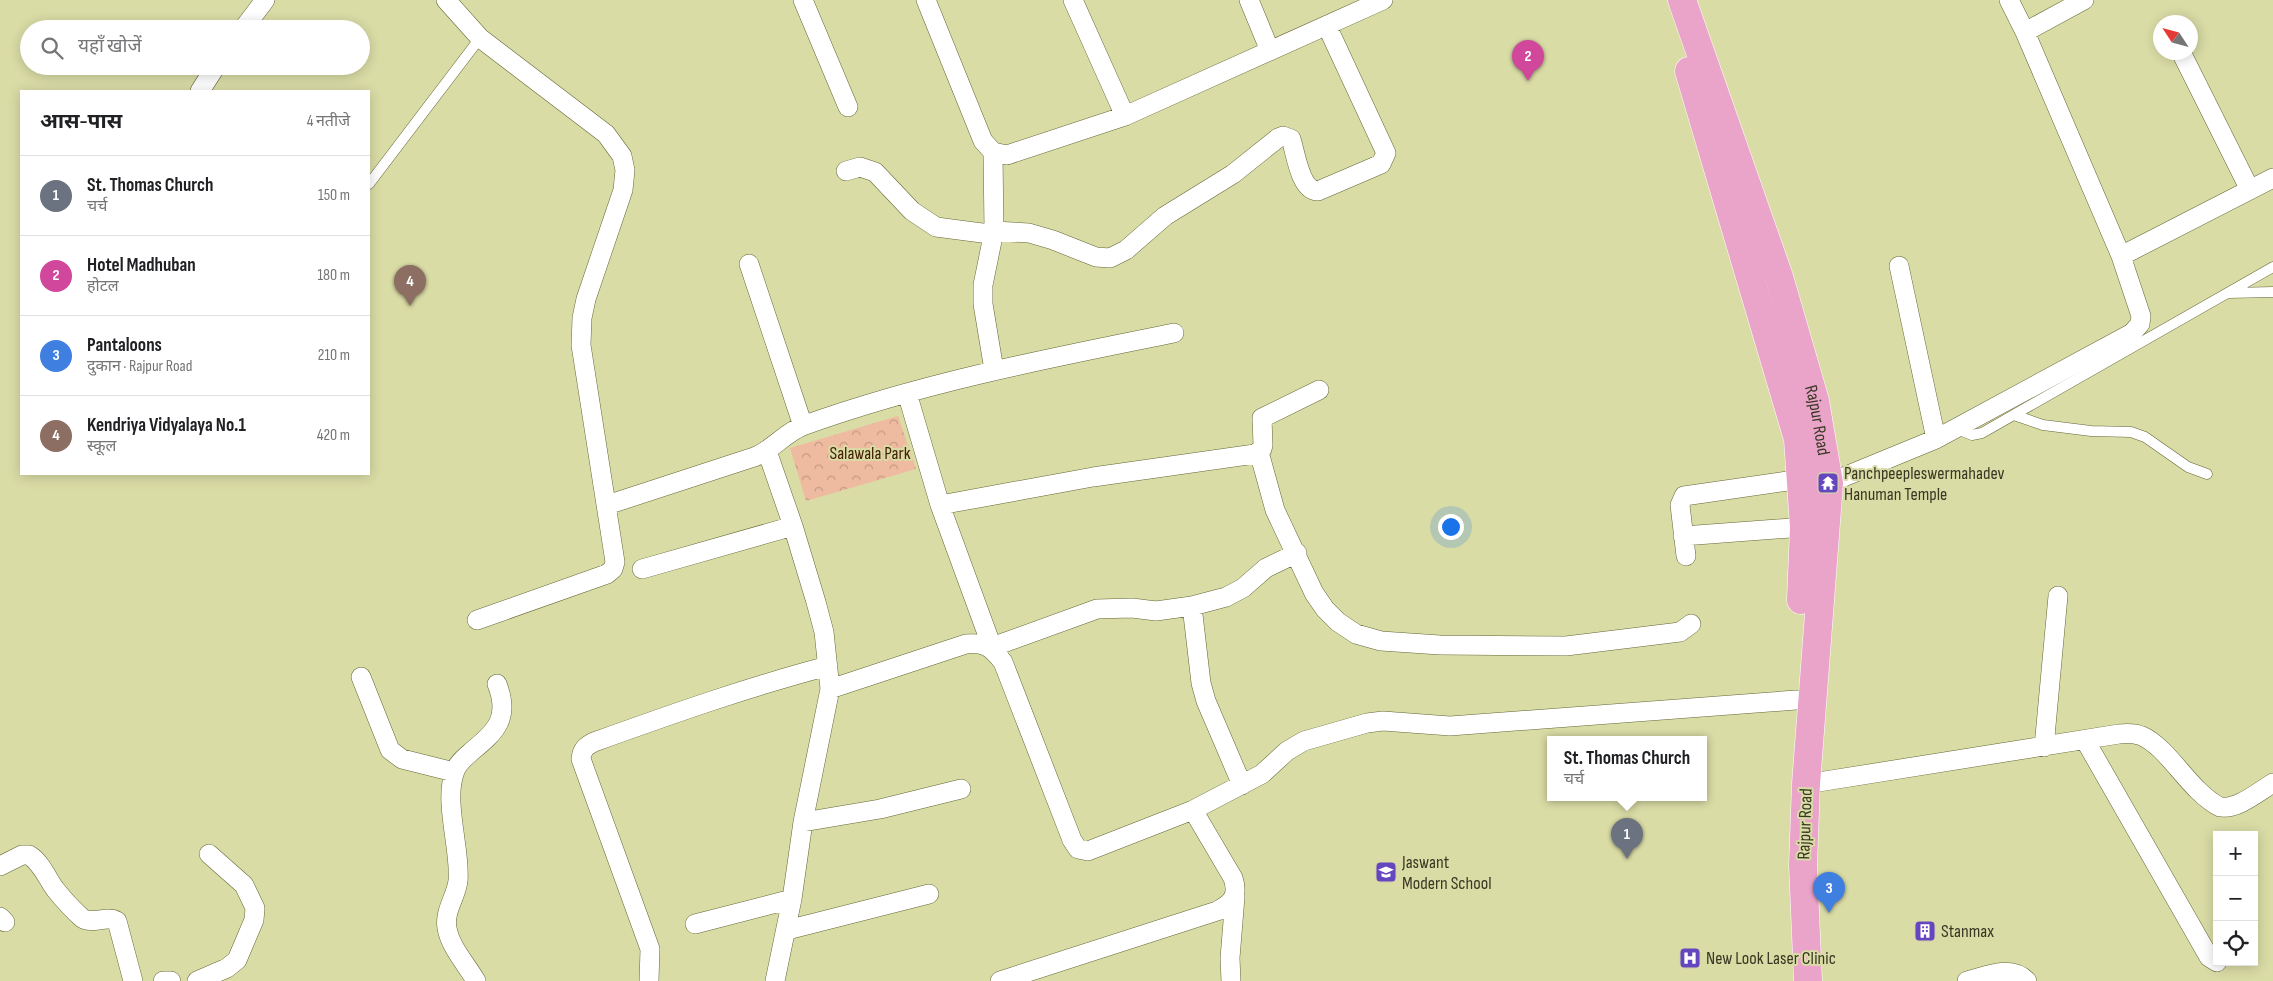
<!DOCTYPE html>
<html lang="hi">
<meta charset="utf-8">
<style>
body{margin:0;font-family:"Sofia Sans Condensed","Noto Sans Devanagari",sans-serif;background:#f6f6f6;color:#202124}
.controls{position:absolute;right:15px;bottom:15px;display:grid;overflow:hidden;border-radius:0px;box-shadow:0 2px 12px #0003}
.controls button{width:45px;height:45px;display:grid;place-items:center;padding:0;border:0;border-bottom:1px solid #e0e0e0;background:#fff;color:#202124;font:25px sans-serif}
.compass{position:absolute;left:2153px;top:15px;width:45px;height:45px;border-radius:50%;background:#fff;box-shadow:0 2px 12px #0003;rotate:306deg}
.you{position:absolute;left:1450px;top:526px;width:18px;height:18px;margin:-12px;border:4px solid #fff;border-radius:50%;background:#1a73e8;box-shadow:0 0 0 8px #1a73e833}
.badge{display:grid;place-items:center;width:32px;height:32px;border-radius:50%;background:#6446be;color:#fff;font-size:16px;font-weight:700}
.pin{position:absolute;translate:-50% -41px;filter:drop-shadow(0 1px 2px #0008)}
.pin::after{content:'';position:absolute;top:26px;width:18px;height:15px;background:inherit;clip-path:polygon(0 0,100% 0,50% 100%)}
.popup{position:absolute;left:1547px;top:736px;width:160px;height:65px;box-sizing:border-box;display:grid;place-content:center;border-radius:0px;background:#fff;filter:drop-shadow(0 1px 4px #0005);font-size:16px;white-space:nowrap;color:#757577}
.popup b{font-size:19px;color:#202124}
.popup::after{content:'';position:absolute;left:50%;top:100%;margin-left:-10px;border:10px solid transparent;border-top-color:#fff}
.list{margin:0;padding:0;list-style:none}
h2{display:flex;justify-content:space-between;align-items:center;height:65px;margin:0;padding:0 20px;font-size:21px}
h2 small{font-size:16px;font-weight:400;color:#757577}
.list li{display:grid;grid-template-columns:32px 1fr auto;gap:15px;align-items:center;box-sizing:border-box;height:80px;padding:0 20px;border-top:1px solid #e0e0e0}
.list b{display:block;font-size:19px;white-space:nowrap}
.list p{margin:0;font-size:16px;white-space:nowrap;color:#757577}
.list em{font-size:16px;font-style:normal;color:#757577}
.icon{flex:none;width:28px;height:28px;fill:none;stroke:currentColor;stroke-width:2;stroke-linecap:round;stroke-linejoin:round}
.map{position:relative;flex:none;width:2273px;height:981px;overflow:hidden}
.search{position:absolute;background:#fff;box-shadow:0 2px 12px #0003;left:20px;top:20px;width:350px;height:55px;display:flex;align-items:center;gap:12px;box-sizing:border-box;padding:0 18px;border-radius:28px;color:#757577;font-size:19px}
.panel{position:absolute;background:#fff;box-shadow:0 2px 12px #0003;left:20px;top:90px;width:350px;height:385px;border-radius:0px}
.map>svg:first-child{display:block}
.park{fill:url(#park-crowns)}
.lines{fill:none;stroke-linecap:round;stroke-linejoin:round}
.lane-casing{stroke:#656635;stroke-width:11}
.street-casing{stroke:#656635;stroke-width:20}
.primary-casing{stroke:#fff;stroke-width:29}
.lane{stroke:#fff;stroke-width:10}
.street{stroke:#fff;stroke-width:19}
.primary{stroke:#eba4c9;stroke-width:28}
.labels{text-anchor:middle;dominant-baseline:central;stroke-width:4;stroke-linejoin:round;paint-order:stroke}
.street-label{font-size:18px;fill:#383823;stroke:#dadca6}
.park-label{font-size:18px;fill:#462006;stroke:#dadca6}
.poi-label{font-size:18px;fill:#383823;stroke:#dadca6;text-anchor:start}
</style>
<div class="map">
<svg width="2273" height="981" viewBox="0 0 2273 981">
<defs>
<pattern id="park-crowns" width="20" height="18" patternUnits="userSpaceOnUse" patternTransform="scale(1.25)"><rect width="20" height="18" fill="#efbba0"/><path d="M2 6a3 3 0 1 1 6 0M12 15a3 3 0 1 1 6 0" fill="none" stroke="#c39982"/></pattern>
</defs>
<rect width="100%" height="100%" fill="#dadca6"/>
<path class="park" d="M 898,416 L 916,469 L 806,501 L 790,448 Z"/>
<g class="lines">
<g class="lane-casing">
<path id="lane" d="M 369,184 L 480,38
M 2228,293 L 2273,292
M 2014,415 L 2043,425 L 2091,431 L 2131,432 L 2145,437 L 2188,467 L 2207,474
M 1957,429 L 1972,435 L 1982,433 L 2273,267"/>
</g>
<g class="street-casing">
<path id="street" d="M 446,0 L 480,38 L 606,134 L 622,156 L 625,170 L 623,190 L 586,299 L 582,318 L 581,345 L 615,562 L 613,569 L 607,574 L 477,620
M 803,0 L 848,107
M 926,0 L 983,141 L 993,152 L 1007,155 L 1125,116 L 1383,0
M 1073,0 L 1125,116
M 1249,0 L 1270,51
M 243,29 L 265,0
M 2025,32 L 2084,0
M 2181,52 L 2250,190
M 200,91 L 216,66
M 993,152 L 994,231 L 983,285 L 983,304 L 994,370
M 846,171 L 860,167 L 875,172 L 912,211 L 936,227 L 982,233 L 994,231 L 1029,233 L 1053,240 L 1096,257 L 1110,258 L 1126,250 L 1165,216 L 1233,174 L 1278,138 L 1283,136 L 1291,139 C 1296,154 1300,191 1318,191 L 1381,164 L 1386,153 L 1327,26
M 2121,256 L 2273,178
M 749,264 L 803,426
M 1899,266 L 1936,439
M 907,393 L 940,505 L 992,647 L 1097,609 L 1132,608 L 1156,611 L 1192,606 L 1226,597 L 1243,588 L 1266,568 L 1297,553
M 767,451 L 793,526 L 816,602 L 824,632 L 830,689 L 803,822 L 792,899 L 775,981
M 1259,452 L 1275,510 L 1314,593 L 1325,609 L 1338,622 L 1356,634 L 1381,641 L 1440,645 L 1566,646 L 1680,632 L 1691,624
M 1829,483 L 1936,439 L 2132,333 L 2140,324 L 2141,316 L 2121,256 L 2025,32 L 2009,0
M 607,505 L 754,457 C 773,450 785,432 805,425 C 925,382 1050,358 1174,333
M 940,505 L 1093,477 L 1255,454 L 1262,449 L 1263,445 L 1262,418 L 1319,390
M 1683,536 L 1804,527
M 1686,556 L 1680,505 L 1684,496 L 1802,479
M 642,569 L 793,526
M 1192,606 L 1201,683 L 1206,701 L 1242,785
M 361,677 L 390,750 L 402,759 L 454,772
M 830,689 L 966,644 C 985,642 991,647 1003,662 L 1072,840 L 1078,849 L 1088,851 L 1193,810 L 1262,774 L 1287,751 L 1304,741 L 1367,723 L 1383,721 L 1450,726 L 1796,700
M 2085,740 L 2209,957 L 2217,962
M 2044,747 L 2058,596
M 1806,784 L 2119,734 C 2127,733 2135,733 2142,736 C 2169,748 2190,792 2220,807 C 2237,810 2258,792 2273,783
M 803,822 L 880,809 L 961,789
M 0,866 L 22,855 L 29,855 C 41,862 47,878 55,889 C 63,899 73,910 82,918 C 93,925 106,915 117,921 L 133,981
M 0,917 L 5,922
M 695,924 L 792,899
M 787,930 L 929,894
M 163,981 L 171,981
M 197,981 L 227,968 L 237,960 L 254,920 L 255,908 L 244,885 L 209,854
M 476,981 C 467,965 450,947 447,928 C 444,911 456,897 458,881 C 461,850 443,801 455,771 C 458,762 466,757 472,751 C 497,731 510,717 497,684
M 649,981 L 650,949 L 581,759 C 582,749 586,746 594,742 C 672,714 748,687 828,666
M 1000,981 L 1217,911 C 1232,903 1239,896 1233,878 L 1193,810
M 1231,981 L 1230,958 L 1235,897
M 1967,981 C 1987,976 2011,964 2027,981"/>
</g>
<g class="primary-casing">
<g id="primary">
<path id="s1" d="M 1682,0 L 1779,277 L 1815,401 L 1829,483 L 1806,784 L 1803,865 L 1808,981"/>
<path d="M 1689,71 L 1798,439 L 1804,527 L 1801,600"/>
</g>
</g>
<use href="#lane" class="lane"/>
<use href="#street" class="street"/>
<use href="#primary" class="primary"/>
</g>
<defs>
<g id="temple-square" transform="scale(1.125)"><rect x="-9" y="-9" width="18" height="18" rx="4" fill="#6446be" stroke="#dadca6"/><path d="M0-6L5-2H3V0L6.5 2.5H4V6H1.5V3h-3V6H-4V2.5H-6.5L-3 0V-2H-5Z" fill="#fff"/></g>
<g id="school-square" transform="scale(1.125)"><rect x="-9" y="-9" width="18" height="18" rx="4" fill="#6446be" stroke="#dadca6"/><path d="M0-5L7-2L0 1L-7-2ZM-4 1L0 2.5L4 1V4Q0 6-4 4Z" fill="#fff"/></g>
<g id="building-square" transform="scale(1.125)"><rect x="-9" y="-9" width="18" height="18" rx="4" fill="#6446be" stroke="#dadca6"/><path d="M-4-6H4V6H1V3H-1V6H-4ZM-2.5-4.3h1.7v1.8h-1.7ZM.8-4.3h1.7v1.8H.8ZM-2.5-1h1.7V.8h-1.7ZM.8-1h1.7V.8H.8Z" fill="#fff"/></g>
<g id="hospital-square" transform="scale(1.125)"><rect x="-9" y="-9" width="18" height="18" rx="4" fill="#6446be" stroke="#dadca6"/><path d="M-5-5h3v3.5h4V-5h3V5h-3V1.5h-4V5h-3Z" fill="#fff"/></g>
</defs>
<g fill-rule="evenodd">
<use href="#temple-square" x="1828" y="483"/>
<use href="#school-square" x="1386" y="872"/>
<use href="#building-square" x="1925" y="931"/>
<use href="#hospital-square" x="1690" y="958"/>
</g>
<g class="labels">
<g class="street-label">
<text stroke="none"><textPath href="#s1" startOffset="442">Rajpur Road</textPath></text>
<text transform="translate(1805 824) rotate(-88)">Rajpur Road</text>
</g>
<g class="park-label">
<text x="870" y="453">Salawala Park</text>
</g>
<g class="poi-label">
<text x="1844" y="473">Panchpeepleswermahadev<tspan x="1844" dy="21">Hanuman Temple</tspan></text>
<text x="1402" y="862">Jaswant<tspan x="1402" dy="21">Modern School</tspan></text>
<text x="1941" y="931">Stanmax</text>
<text x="1706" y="958">New Look Laser Clinic</text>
</g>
</g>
</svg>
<div class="controls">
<button>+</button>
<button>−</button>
<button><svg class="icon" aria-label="locate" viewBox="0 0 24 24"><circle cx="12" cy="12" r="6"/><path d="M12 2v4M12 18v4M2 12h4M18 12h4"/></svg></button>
</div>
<svg class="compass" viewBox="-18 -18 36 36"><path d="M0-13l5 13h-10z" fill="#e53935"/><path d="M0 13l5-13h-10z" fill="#757577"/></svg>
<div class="you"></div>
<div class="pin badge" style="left:1627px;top:859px;background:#6b7280">1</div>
<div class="popup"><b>St. Thomas Church</b>चर्च</div>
<div class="pin badge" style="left:1528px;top:81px;background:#d1479c">2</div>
<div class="pin badge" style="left:1829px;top:913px;background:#3f7fe0">3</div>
<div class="pin badge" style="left:410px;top:306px;background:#8d6e63">4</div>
<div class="search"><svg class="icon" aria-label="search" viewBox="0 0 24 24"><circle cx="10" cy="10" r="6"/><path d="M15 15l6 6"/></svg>यहाँ खोजें</div>
<section class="panel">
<h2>आस-पास<small>4 नतीजे</small></h2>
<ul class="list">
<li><span class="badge" style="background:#6b7280">1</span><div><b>St. Thomas Church</b><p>चर्च</p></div><em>150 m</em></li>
<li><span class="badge" style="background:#d1479c">2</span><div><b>Hotel Madhuban</b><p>होटल</p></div><em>180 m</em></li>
<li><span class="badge" style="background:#3f7fe0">3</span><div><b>Pantaloons</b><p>दुकान · Rajpur Road</p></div><em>210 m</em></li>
<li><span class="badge" style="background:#8d6e63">4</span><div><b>Kendriya Vidyalaya No.1</b><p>स्कूल</p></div><em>420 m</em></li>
</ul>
</section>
</div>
